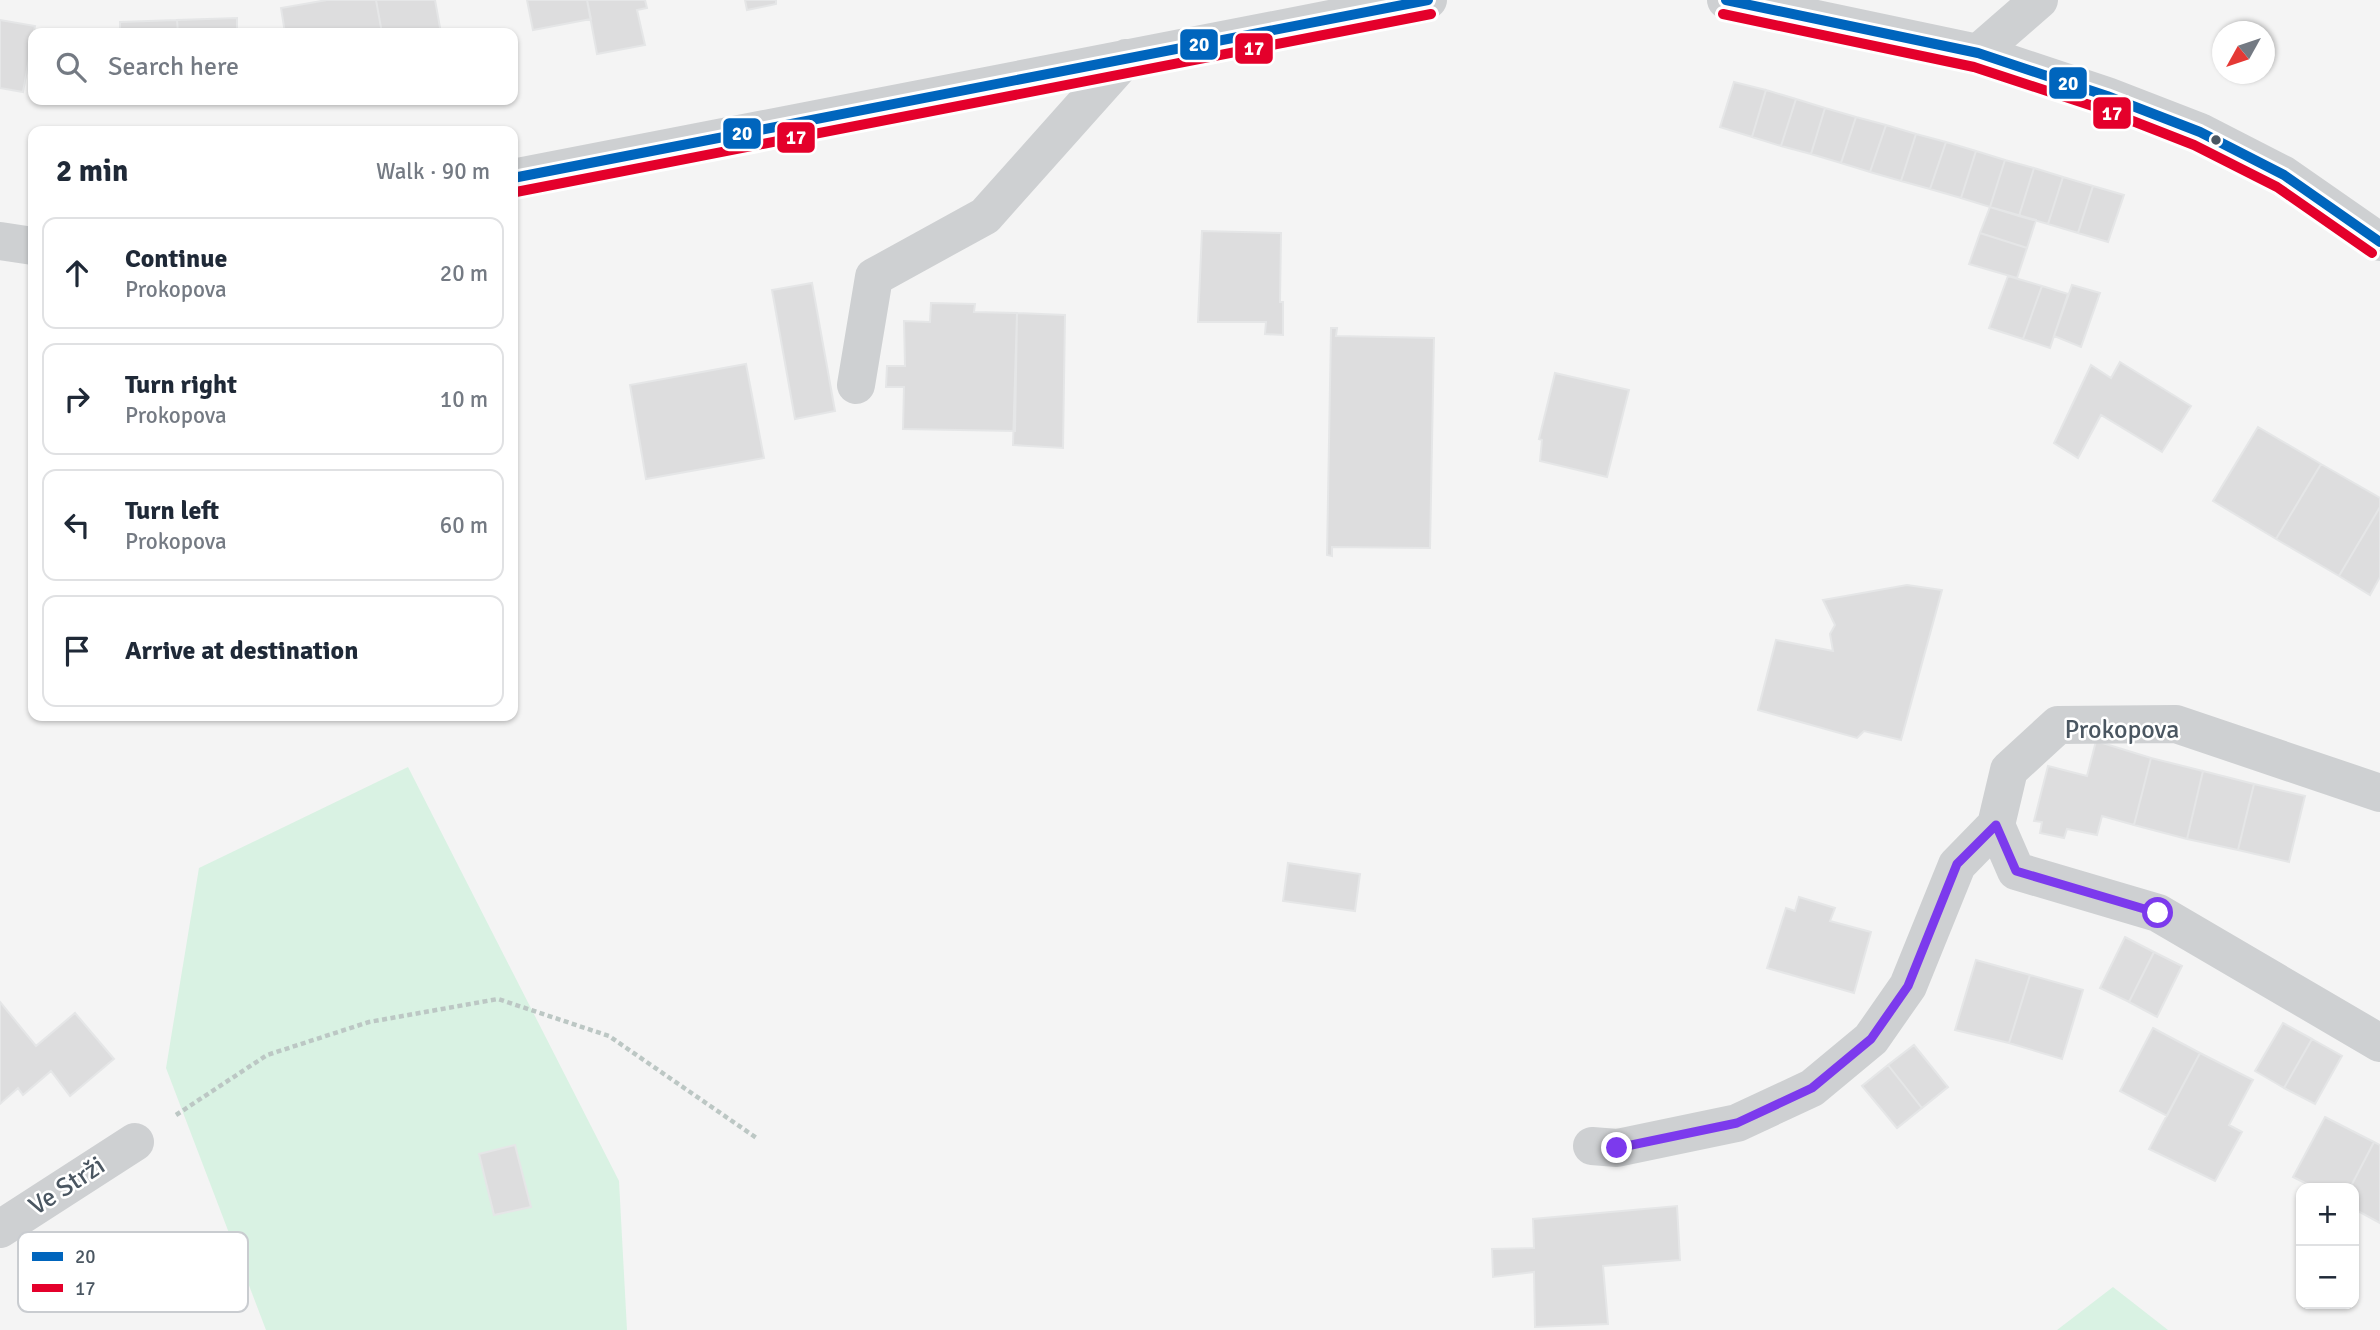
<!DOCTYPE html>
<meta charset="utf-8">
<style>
body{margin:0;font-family:Signika,sans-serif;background:#f2f2f3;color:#1f2937}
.controls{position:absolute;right:21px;bottom:21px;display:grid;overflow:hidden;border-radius:14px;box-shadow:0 2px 5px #0004}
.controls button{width:63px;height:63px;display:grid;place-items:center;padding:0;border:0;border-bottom:2px solid #e0e1e3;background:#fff;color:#1f2937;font:35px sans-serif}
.compass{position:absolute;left:2212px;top:21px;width:63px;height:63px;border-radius:50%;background:#fff;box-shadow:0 2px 5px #0004;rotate:230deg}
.stop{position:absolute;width:21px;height:21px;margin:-16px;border:5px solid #7c3aed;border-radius:50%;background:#fff}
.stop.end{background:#7c3aed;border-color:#fff;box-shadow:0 2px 7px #0008}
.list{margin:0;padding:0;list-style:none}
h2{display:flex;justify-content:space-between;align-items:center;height:91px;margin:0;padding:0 28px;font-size:30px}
h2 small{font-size:23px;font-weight:400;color:#747a83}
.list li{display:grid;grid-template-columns:46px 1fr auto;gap:21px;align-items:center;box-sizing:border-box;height:112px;margin:0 14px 14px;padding:0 14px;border:2px solid #e0e1e3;border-radius:14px}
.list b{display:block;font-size:26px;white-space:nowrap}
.list p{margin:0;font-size:23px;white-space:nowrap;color:#747a83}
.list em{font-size:23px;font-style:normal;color:#747a83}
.icon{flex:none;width:38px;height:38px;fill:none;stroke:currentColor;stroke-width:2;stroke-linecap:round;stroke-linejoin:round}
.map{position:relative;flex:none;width:2380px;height:1330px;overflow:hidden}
.search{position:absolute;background:#fff;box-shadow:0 2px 5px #0004;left:28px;top:28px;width:490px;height:77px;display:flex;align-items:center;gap:18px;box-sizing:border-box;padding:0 24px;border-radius:14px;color:#747a83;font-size:26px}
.panel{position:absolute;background:#fff;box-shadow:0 2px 5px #0004;left:28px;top:126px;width:490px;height:595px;border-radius:14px}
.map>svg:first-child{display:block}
.green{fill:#d9f2e3}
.building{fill:#ddddde;stroke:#e5e6e7;stroke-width:2}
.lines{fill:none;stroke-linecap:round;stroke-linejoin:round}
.path{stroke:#bcc7c4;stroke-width:4.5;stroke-dasharray:5 3.5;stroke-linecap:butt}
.minor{stroke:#ced0d2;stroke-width:38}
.bus-1-casing{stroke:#fff;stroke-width:16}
.bus-2-casing{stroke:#fff;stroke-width:16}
.bus-1{stroke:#0065bd;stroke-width:10}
.bus-2{stroke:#e4002b;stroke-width:10}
.route{stroke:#7c3aed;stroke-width:9}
.bus-dot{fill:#4a5661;stroke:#fff;stroke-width:2.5}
.labels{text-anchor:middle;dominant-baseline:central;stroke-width:5;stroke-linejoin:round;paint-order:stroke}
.street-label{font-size:26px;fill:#4a5661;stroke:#fff}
.key{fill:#fff;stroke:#c9ccd0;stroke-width:2}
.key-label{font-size:19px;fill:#4a5661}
.line-badge{stroke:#fff;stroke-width:2.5}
.badge-label{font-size:19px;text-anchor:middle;font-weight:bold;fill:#fff}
</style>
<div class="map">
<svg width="2380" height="1330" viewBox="0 0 2380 1330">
<rect width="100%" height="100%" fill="#f4f4f4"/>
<path class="green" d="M 408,767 L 619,1181 L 627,1330 L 266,1330 L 166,1068 L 199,868 Z
M 2113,1287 L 2168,1330 L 2057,1330 Z"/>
<path class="building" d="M 327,0 L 376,0 L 382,33 L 285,33 L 281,8 Z
M 376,0 L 435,0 L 441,33 L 382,33 Z
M 527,0 L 587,0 L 591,19 L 533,30 Z
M 587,0 L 645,0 L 647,8 L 637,10 L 645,45 L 597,54 Z
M 745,0 L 776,0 L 776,4 L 747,10 Z
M 237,18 L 237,33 L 178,33 L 177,20 Z
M 0,20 L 35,26 L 23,92 L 0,88 Z
M 177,20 L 178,33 L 120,33 L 120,22 Z
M 1734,82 L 1766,90 L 1752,137 L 1720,127 Z
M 1766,90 L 1796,99 L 1781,146 L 1752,137 Z
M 1796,99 L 1825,108 L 1811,154 L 1781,146 Z
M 1825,108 L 1856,117 L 1841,163 L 1811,154 Z
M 1856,117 L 1886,125 L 1870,172 L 1841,163 Z
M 1886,125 L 1916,134 L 1901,181 L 1870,172 Z
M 1916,134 L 1946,142 L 1930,189 L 1901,181 Z
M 1946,142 L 1976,151 L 1961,198 L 1930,189 Z
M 1976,151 L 2005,160 L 1990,207 L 1961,198 Z
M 2005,160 L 2034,168 L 2019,216 L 1990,207 Z
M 2034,168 L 2063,177 L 2048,224 L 2019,216 Z
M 2063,177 L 2093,186 L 2078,233 L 2048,224 Z
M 2093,186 L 2124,195 L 2108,242 L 2078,233 Z
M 1990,207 L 2036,220 L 2027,248 L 1980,233 Z
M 1202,231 L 1281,233 L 1280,302 L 1283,302 L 1283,335 L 1265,334 L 1266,322 L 1198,322 Z
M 1980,233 L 2027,248 L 2017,278 L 1969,264 Z
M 2008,276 L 2042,286 L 2023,339 L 1989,328 Z
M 812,283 L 835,411 L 795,419 L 772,290 Z
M 2072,285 L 2100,293 L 2081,347 L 2054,336 Z
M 2042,286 L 2068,294 L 2050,348 L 2023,339 Z
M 931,303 L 975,304 L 974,312 L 1017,313 L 1015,431 L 903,429 L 904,387 L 886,387 L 887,366 L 905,366 L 904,321 L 930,322 Z
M 1017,313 L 1065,315 L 1063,448 L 1013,445 Z
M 1331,328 L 1337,328 L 1336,336 L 1434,338 L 1430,548 L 1332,547 L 1332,556 L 1327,555 Z
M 2120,362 L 2191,406 L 2162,452 L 2101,415 L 2078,458 L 2054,443 L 2091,365 L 2111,378 Z
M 746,364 L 764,458 L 646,479 L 630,385 Z
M 1555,373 L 1629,390 L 1607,477 L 1540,461 L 1542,440 L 1539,439 Z
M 2258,427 L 2321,464 L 2276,539 L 2213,501 Z
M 2321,464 L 2380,498 L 2380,507 L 2339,576 L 2276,539 Z
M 2380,507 L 2380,577 L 2370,595 L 2339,576 Z
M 1907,585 L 1942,590 L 1901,740 L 1864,731 L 1857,738 L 1758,710 L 1776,640 L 1833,651 L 1830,634 L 1835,625 L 1823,600 Z
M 2096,741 L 2151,758 L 2134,825 L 2102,816 L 2097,835 L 2067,829 L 2064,838 L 2040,833 L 2042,822 L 2034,821 L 2048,766 L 2087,776 Z
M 2151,758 L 2203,771 L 2187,839 L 2134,825 Z
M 2203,771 L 2254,784 L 2238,850 L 2187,839 Z
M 2254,784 L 2305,796 L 2289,862 L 2238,850 Z
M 1288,863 L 1360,874 L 1355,911 L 1283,901 Z
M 1799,897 L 1835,908 L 1830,921 L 1871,932 L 1854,993 L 1767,968 L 1786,908 L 1795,911 Z
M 2125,937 L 2154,952 L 2129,1002 L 2100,988 Z
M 2154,952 L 2182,966 L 2157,1017 L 2129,1002 Z
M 1976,960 L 2030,975 L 2009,1043 L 1955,1030 Z
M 2030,975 L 2083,990 L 2062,1059 L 2009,1043 Z
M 0,1002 L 36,1046 L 75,1013 L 114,1059 L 70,1096 L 51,1071 L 23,1095 L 18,1088 L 0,1104 Z
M 2283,1023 L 2312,1039 L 2284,1088 L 2255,1071 Z
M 2153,1028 L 2200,1053 L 2167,1116 L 2120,1091 Z
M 2312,1039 L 2342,1056 L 2315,1104 L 2284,1088 Z
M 1914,1045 L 1948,1087 L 1922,1108 L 1888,1065 Z
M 2200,1053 L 2253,1080 L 2229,1125 L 2242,1132 L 2215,1181 L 2149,1149 Z
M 1888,1065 L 1922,1108 L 1897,1128 L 1862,1086 Z
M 2325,1117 L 2374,1142 L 2350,1188 L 2315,1188 L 2293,1177 Z
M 2374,1142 L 2380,1145 L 2380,1223 L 2354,1209 L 2354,1188 L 2350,1188 Z
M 515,1145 L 531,1207 L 494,1215 L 479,1154 Z
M 1677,1206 L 1680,1260 L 1603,1266 L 1608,1324 L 1535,1327 L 1534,1272 L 1493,1277 L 1492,1249 L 1534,1248 L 1533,1219 Z"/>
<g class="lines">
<path class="path" d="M 176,1115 L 267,1055 L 369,1022 L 498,999 L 609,1036 L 758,1139"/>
<path class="minor" d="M 1726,0 L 1978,53 L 2107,96 L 2200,132 L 2284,175 L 2380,242
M 1978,53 L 2039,0
M 513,178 L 1428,0
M 0,241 L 33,246
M 856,385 L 874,277 L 985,216 L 1126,58
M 2380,793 L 2176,724 L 2058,725 L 2009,770 L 1996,825 L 2016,871 L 2158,913 L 2380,1043
M 1592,1146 L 1617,1148 L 1737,1123 L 1812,1088 L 1871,1039 L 1908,986 L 1957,865 L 1996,825
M 0,1229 L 135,1142"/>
<g class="bus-1-casing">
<path id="bus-1" d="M 1726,0 L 1978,53 L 2107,96 L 2200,132 L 2284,175 L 2380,242
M 513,178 L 1428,0"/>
</g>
<g class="bus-2-casing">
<path id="bus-2" d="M 1723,14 L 1974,67 L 2102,109 L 2194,145 L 2277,187 L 2372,253
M 516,192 L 1431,14"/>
</g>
<use href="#bus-1" class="bus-1"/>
<use href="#bus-2" class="bus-2"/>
</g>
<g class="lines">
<path class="route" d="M 1617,1148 L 1737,1123 L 1812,1088 L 1871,1039 L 1908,986 L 1957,864 L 1996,825 L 2016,871 L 2158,913"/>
</g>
<circle class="bus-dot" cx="2216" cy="140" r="6"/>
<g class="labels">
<g class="street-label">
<text x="2122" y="730">Prokopova</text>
<text transform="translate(67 1186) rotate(-33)">Ve Strži</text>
</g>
</g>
<rect x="18" y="1232" width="230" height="80" rx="10" class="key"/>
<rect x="32" y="1252" width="31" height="9" fill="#0065bd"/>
<rect x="32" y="1284" width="31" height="8" fill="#e4002b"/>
<g class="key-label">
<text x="75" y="1263">20</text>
<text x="75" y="1295">17</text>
</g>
<g class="line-badge">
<rect x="1179" y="28" width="40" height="33" rx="7" fill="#0065bd"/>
<rect x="1234" y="32" width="40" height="33" rx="7" fill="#e4002b"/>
<rect x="2048" y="66" width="40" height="34" rx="7" fill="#0065bd"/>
<rect x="2092" y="96" width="40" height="34" rx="7" fill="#e4002b"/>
<rect x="722" y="117" width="40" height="33" rx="7" fill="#0065bd"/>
<rect x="776" y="121" width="40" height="33" rx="7" fill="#e4002b"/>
</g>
<g class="badge-label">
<text x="1199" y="51">20</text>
<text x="1254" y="55">17</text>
<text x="2068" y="90">20</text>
<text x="2112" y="120">17</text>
<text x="742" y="140">20</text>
<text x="796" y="144">17</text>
</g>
</svg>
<div class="controls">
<button>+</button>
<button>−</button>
</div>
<svg class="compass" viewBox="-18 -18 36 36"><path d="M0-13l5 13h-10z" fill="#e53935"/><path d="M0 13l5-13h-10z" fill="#747a83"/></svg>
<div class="stop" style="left:2158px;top:913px"></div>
<div class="stop end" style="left:1617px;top:1148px"></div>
<div class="search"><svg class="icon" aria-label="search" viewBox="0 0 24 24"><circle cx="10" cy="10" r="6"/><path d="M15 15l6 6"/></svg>Search here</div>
<section class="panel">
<h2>2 min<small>Walk · 90 m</small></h2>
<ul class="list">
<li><svg class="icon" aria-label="ahead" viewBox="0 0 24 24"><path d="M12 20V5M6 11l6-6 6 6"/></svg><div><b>Continue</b><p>Prokopova</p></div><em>20 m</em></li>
<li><svg class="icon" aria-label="right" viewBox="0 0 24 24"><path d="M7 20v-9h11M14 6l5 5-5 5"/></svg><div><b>Turn right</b><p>Prokopova</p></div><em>10 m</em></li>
<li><svg class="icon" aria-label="left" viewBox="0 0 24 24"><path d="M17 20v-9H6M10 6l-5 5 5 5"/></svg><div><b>Turn left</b><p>Prokopova</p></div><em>60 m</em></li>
<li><svg class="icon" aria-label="arrive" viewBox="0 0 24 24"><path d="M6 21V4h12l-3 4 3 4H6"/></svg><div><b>Arrive at destination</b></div></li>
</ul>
</section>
</div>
